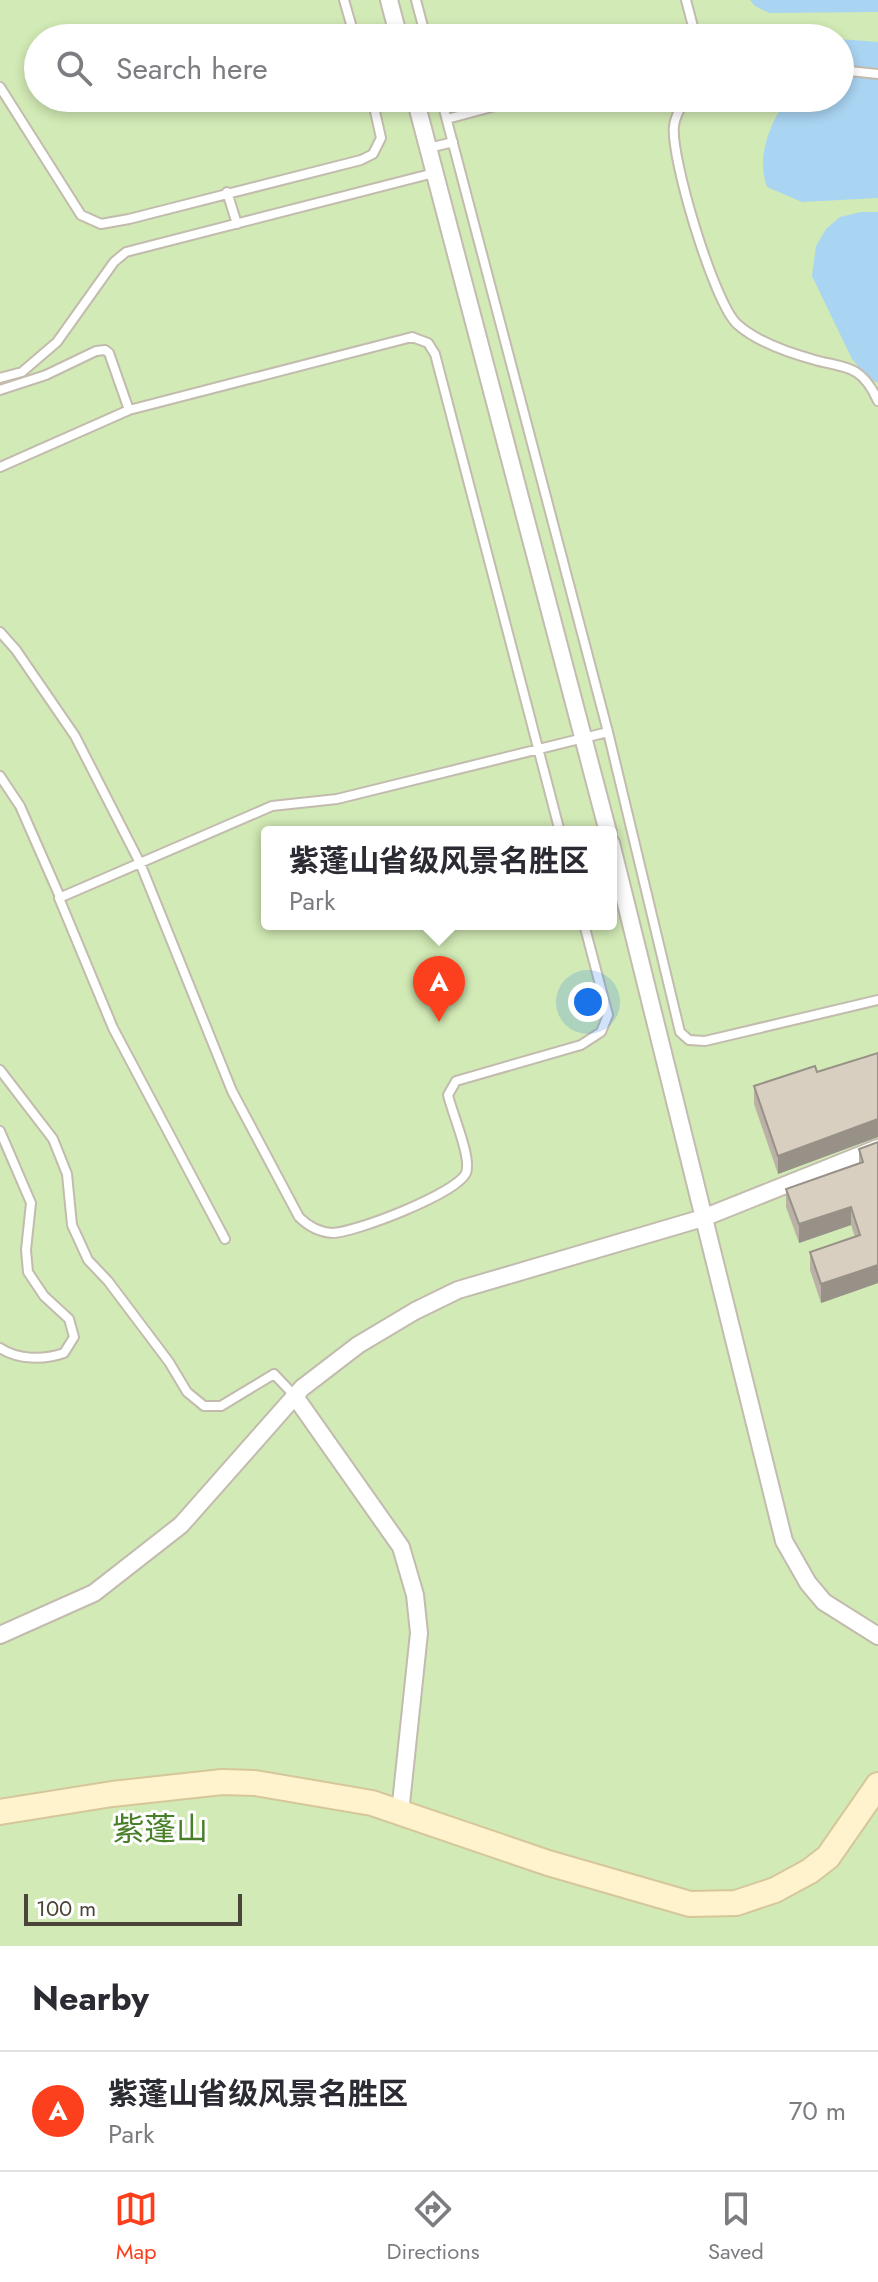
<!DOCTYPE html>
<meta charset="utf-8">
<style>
body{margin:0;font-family:Jost,"Noto Sans SC",sans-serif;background:#f7f7f7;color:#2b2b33}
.scale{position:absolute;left:24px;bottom:20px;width:218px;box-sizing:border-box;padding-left:8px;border:4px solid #4b4439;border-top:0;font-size:22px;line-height:28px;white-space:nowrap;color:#4b4439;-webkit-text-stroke:6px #fff;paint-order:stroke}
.you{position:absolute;left:588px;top:1002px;width:28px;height:28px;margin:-20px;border:6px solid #fff;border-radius:50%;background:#1a73e8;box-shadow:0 0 0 12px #1a73e833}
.badge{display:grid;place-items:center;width:52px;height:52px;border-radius:50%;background:#fc3f1d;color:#fff;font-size:26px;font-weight:700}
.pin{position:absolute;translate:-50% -66px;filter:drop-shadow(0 2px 4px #0008)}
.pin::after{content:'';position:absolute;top:42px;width:28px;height:24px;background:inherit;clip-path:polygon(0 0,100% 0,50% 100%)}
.popup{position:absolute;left:261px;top:826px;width:356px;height:104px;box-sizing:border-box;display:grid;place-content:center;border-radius:8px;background:#fff;filter:drop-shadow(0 2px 6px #0005);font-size:26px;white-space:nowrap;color:#7c7c81}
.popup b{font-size:30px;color:#2b2b33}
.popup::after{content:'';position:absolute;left:50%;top:100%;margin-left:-16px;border:16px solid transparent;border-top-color:#fff}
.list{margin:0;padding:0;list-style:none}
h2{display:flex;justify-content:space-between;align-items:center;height:104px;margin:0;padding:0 32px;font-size:34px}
h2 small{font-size:26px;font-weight:400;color:#7c7c81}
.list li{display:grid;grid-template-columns:52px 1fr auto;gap:24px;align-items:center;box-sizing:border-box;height:120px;padding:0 32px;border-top:2px solid #e1e1e2}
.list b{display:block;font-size:30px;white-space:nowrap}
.list p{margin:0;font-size:26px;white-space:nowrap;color:#7c7c81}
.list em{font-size:26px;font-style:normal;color:#7c7c81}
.icon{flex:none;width:44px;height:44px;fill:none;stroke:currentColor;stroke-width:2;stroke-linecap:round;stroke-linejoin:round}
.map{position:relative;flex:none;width:878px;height:1946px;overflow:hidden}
.search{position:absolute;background:#fff;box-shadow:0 4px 12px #0003;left:24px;right:24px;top:24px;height:88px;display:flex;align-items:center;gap:20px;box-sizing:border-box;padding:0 28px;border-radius:44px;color:#7c7c81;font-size:30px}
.sheet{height:224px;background:#fff}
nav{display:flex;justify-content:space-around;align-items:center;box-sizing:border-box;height:112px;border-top:2px solid #e1e1e2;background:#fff;font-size:22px;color:#7c7c81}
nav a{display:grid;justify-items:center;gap:4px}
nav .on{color:#fc3f1d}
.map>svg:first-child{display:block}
.green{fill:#d2eab5;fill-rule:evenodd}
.water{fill:#a9d4f2}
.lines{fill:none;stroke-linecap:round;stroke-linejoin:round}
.lane-casing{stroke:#c2bbae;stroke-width:12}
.street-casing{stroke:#c2bbae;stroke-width:20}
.secondary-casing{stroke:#d6c79b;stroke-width:28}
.lane{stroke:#fff;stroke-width:8}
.street{stroke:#fff;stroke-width:16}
.secondary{stroke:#fff3cd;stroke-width:24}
.wall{fill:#bab2a6}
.shaded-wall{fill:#979187}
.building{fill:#d8cfc1;stroke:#979187;stroke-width:2}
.labels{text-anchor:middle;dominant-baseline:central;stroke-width:6;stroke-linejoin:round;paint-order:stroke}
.park-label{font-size:32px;fill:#4a7f2a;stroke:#fff}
</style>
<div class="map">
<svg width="878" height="1946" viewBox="0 0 878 1946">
<rect width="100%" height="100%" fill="#f6f3ec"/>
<path class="green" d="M 0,0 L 878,0 L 878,1946 L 0,1946 ZM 38,38 L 840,38 L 840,98 L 38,98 ZM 267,832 L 611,832 L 611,924 L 267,924 Z"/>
<path class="water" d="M 750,0 L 878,0 L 878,12 L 769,13 L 755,6 Z
M 840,39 L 878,42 L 878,198 L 802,202 L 767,187 C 756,157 770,122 788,98 L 840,98 Z
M 861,212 L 878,212 L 878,383 L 867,377 L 852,359 L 812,276 L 816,246 L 826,229 L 840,217 Z"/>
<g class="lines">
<g class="lane-casing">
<path id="lane" d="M 344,0 L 355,38
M 416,0 L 426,38
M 686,0 L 696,38
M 840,70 L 878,74
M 0,87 L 81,215 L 101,224 L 129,219 L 361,160 L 373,154 L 381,138 L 372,98
M 441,98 L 608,732 L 680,1032 L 689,1040 L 705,1041 L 878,1000
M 686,98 C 681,106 675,116 674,126 C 670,156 714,303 737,324 C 757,342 789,353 815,360 C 828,364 844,365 856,372 C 867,379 873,390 878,401
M 447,119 L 525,98
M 429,148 L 453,142
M 227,192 L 237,224
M 0,378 L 22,372 L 57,342 L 114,262 L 126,252 L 434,173
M 0,390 L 46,375 L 96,351 L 105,350 L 109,353 L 129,410
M 0,467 L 129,410 L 412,337 L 428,343 L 435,354 L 560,832
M 0,632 L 16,650 L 75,736 L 140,863 L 232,1091 L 299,1217 C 308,1226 318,1232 332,1233 C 354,1233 456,1194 466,1173 C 472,1158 452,1113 448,1095 L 456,1081 L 581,1045 L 601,1032 L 608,1015 L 584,924
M 0,776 L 20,806 L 60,897
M 0,1070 L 53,1139 L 67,1174 L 72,1225 L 88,1260 L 108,1281 L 169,1362 L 187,1392 L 204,1406 L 221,1406 L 274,1374 L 294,1395
M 0,1131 L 31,1203 L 26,1250 L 28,1272 L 44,1296 L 69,1319 L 74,1337 L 64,1353 C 44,1360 18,1360 0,1348
M 225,1239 L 113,1028 L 59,898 L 272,806 L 337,799 L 608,732"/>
</g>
<g class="street-casing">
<path id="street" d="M 389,0 L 399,38
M 415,98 L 608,832
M 611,843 L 784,1541 L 808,1583 L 824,1602 L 878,1636
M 294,1395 L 401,1547 L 415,1595 L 419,1633 L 400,1813
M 0,1635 L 94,1593 L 181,1525 L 302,1388 L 358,1345 L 415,1311 L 458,1290 L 703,1218 L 878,1148"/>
</g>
<g class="secondary-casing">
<path id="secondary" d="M 0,1812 L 112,1794 L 222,1782 L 255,1783 L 372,1803 L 548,1863 L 690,1904 L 736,1903 L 775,1890 L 810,1871 L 828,1857 L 878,1785"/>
</g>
<use href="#lane" class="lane"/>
<use href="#street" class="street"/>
<use href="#secondary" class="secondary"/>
</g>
<path class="wall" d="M 878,1053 L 878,1137 L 778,1174 L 754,1104 L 754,1086 L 817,1072 Z
M 878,1142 L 878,1283 L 821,1303 L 810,1270 L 810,1252 L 855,1237 L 851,1225 L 799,1243 L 786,1207 L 786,1189 L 859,1164 L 859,1149 Z"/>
<path class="shaded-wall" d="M 878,1119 L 878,1137 L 778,1174 L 778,1156 Z
M 851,1207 L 851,1225 L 799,1243 L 799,1224 Z
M 878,1265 L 878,1283 L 821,1303 L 821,1284 Z"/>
<path class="building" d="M 878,1053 L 878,1119 L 778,1156 L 754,1086 L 815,1066 L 817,1072 Z
M 878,1142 L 878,1265 L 821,1284 L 810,1252 L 860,1235 L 851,1207 L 799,1224 L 786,1189 L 863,1162 L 859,1149 Z"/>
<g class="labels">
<g class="park-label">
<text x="160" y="1829">紫蓬山</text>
</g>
</g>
</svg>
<div class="scale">100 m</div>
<div class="you"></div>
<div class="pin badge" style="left:439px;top:1022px">A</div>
<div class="popup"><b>紫蓬山省级风景名胜区</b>Park</div>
<div class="search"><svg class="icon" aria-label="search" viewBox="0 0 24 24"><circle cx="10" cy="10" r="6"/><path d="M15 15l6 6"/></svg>Search here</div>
</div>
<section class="sheet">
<h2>Nearby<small></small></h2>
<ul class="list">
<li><span class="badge">A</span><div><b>紫蓬山省级风景名胜区</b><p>Park</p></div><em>70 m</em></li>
</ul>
</section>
<nav>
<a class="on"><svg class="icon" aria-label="map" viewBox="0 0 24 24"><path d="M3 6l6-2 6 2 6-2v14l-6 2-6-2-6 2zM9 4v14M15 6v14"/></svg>Map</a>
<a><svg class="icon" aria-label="directions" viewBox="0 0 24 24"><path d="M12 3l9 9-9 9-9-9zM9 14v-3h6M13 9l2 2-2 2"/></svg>Directions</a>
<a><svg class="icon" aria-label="saved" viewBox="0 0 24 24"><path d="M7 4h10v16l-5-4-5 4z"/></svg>Saved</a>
</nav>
